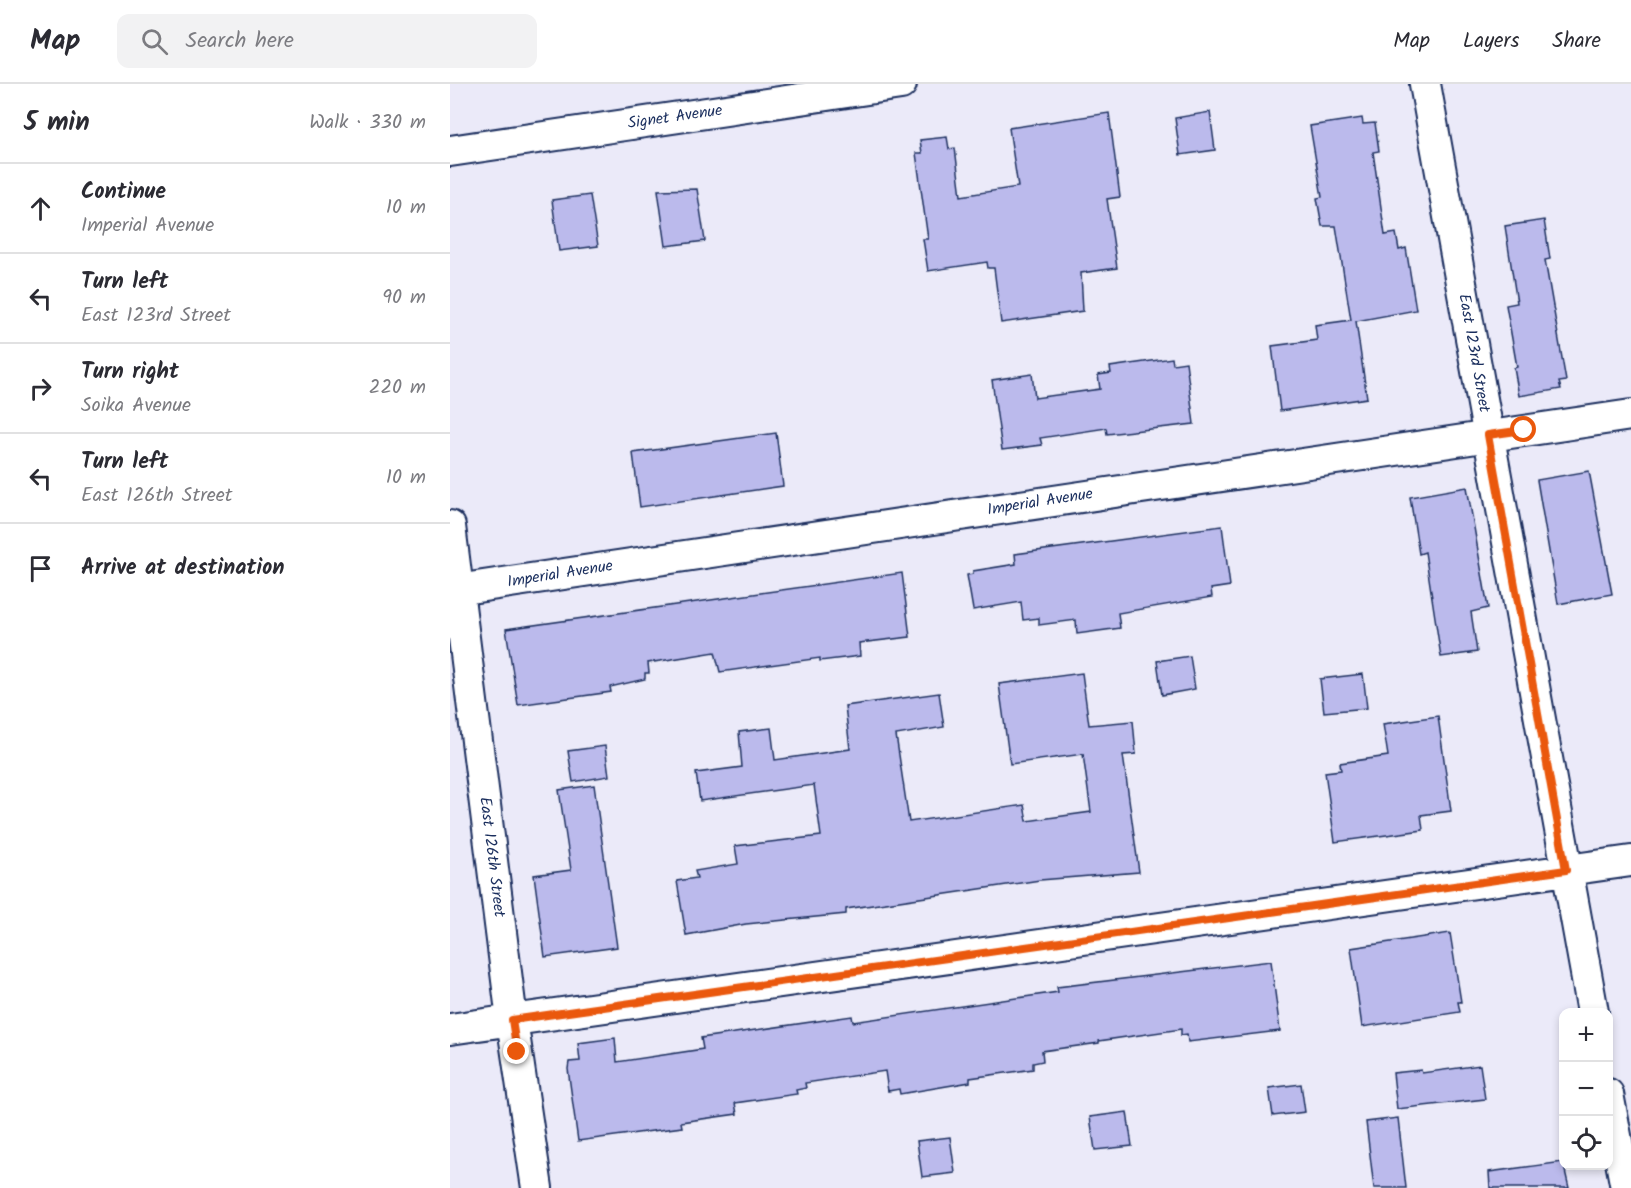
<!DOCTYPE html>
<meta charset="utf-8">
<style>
body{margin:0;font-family:Kalam,sans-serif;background:#f2f2f3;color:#2b2b33}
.controls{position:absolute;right:18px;bottom:18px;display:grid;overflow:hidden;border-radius:12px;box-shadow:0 3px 9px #0003}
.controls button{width:54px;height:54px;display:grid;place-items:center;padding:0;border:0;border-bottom:2px solid #e1e1e2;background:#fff;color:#2b2b33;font:30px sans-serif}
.stop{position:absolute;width:18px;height:18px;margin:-14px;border:4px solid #ea580c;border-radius:50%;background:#fff}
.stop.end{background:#ea580c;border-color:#fff;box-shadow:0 2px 6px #0008}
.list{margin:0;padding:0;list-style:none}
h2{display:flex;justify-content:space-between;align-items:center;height:78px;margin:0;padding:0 24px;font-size:26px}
h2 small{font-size:20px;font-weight:400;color:#7c7c81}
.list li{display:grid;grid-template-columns:39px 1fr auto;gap:18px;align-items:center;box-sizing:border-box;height:90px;padding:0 24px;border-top:2px solid #e1e1e2}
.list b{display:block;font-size:22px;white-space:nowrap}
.list p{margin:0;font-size:20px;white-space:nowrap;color:#7c7c81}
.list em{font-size:20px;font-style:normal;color:#7c7c81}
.icon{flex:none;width:33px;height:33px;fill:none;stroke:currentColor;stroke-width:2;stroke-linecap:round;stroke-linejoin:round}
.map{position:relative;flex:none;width:1181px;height:1104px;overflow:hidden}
header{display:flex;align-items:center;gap:36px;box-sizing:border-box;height:84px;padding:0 30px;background:#fff;border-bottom:2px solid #e1e1e2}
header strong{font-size:28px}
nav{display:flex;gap:33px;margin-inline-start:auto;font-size:21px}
.search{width:420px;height:54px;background:#f2f2f3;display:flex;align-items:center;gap:15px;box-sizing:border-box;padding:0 21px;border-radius:12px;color:#7c7c81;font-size:22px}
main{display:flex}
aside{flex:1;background:#fff}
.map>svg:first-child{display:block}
.building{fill:#bbbaec;stroke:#1b2f5e;stroke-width:1.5}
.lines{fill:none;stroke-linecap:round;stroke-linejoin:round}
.street-casing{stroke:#1b2f5e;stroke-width:34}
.street{stroke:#fff;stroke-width:30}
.route{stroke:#ea580c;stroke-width:8}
.labels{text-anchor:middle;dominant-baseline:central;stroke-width:4.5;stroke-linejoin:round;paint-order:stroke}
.street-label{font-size:16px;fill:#1b2f5e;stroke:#fff}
</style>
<header>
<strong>Map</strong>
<div class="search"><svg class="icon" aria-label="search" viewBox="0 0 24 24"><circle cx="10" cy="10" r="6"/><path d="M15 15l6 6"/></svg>Search here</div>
<nav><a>Map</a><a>Layers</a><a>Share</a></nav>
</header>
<main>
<aside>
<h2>5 min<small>Walk · 330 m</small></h2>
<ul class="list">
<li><svg class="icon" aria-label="ahead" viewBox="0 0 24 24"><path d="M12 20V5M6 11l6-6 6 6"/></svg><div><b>Continue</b><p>Imperial Avenue</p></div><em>10 m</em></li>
<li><svg class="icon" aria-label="left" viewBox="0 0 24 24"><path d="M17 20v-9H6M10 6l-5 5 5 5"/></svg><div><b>Turn left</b><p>East 123rd Street</p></div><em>90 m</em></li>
<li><svg class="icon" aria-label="right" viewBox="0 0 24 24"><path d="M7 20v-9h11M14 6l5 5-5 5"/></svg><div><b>Turn right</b><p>Soika Avenue</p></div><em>220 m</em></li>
<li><svg class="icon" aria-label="left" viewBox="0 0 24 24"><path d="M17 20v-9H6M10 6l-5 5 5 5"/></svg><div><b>Turn left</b><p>East 126th Street</p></div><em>10 m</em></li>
<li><svg class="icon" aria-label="arrive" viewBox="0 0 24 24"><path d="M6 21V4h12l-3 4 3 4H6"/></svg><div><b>Arrive at destination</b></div></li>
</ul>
</aside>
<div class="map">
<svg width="1181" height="1104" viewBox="0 0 1181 1104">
<rect width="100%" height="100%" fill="#ebeaf9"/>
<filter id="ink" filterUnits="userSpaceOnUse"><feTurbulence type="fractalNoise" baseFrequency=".0167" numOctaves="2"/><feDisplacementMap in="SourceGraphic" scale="12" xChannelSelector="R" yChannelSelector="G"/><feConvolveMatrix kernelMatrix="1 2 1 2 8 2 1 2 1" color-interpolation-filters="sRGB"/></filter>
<g filter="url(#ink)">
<path class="building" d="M 760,28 L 765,66 L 730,71 L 725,34 Z
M 659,29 L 670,113 L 657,115 L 667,184 L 631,189 L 633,227 L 551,239 L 544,184 L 538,184 L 537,178 L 478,187 L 473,155 L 478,155 L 466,69 L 472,69 L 470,56 L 497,53 L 499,65 L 505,64 L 511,112 L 568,103 L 559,44 Z
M 912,34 L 913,40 L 925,39 L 929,67 L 923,68 L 935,151 L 946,149 L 949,166 L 956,164 L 966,226 L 906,237 L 917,314 L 830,327 L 822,262 L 867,256 L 865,241 L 901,236 L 886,142 L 872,142 L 867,114 L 872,113 L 860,42 Z
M 247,105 L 255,157 L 216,162 L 208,106 Z
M 140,111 L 148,162 L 109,167 L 102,116 Z
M 1094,136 L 1100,175 L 1095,176 L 1116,297 L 1109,298 L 1111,305 L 1069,312 L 1064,284 L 1067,283 L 1056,221 L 1067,219 L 1055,142 Z
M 722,274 L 723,280 L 736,278 L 744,340 L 657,350 L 656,344 L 590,354 L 592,361 L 552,366 L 542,296 L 582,290 L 585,314 L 650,305 L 648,291 L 661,289 L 660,283 Z
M 326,349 L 333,402 L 190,423 L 183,369 Z
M 1139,387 L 1162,510 L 1108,520 L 1087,396 Z
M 1017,403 L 1038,524 L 1021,528 L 1027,568 L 991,573 L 975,468 L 969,470 L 960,413 Z
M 772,442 L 780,502 L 761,505 L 762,513 L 668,529 L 670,544 L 627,550 L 626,536 L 589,541 L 589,534 L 573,536 L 571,518 L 523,526 L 517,491 L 523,490 L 523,487 L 566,480 L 565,470 Z
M 452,489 L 460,553 L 409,559 L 410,572 L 370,577 L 370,574 L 270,588 L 265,568 L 198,579 L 199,589 L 195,589 L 195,595 L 160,603 L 161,608 L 68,621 L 56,545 Z
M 740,572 L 745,605 L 712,611 L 707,577 Z
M 632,589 L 639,641 L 683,637 L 686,670 L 673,671 L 689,788 L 590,796 L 396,825 L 396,830 L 296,840 L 236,851 L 227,797 L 247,794 L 245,787 L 288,780 L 285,762 L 371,752 L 364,701 L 250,717 L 246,689 L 292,683 L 289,648 L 321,644 L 325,676 L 400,665 L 395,622 L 489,609 L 494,643 L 446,651 L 459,738 L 574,721 L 577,737 L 641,728 L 633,670 L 560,680 L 549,600 Z
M 913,590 L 917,624 L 874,628 L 870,595 Z
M 988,632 L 1001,727 L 971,731 L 973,746 L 885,758 L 875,688 L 891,686 L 890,679 L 938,672 L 933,640 Z
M 155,662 L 159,692 L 123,698 L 118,667 Z
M 144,701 L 167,863 L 95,873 L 84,791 L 121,786 L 109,706 Z
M 1000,849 L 1011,918 L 1008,918 L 1010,928 L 912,943 L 901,864 Z
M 821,877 L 830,947 L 738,958 L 737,950 L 731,951 L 731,945 L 649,957 L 649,959 L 592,967 L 593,977 L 583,979 L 583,985 L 520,994 L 520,998 L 450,1010 L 449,1005 L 438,1007 L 435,987 L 355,999 L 356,1004 L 346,1006 L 347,1010 L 285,1019 L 287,1030 L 231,1038 L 232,1043 L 128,1057 L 118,985 L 119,978 L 130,977 L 128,959 L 165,954 L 167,978 L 253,965 L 251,954 L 402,932 L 403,938 L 608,908 L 607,903 Z
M 1030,981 L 1035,1015 L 947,1025 L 943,989 L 971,986 L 972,989 Z
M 851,1000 L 855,1028 L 823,1032 L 819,1004 Z
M 677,1028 L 682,1062 L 645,1066 L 640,1033 Z
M 948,1034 L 956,1104 L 924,1104 L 916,1038 Z
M 500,1053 L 505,1089 L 472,1093 L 467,1057 Z
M 1113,1078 L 1119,1104 L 1040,1104 L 1039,1088 Z"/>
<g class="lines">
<g class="street-casing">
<path id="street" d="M 975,0 L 1143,928
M 0,67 L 451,0
M 0,442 L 62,936 L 87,1104
M 0,507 L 1181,331
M 0,945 L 1181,777
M 1158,1010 L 1176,1104"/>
</g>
<use href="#street" class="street"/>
</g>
</g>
<g class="lines" filter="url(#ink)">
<path class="route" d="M 67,968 L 62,936 L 1116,786 L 1038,351 L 1074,346"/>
</g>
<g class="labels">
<g class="street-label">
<text transform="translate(225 33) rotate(-8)">Signet Avenue</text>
<text transform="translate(1024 269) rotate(80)">East 123rd Street</text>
<text transform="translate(590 418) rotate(-9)">Imperial Avenue</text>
<text transform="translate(110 490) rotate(-9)">Imperial Avenue</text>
<text transform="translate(42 773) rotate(83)">East 126th Street</text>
</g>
</g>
</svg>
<div class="controls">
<button>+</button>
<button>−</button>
<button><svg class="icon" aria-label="locate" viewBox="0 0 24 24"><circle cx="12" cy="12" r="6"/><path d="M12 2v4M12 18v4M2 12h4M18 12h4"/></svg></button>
</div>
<div class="stop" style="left:1074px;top:346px"></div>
<div class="stop end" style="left:67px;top:968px"></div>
</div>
</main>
